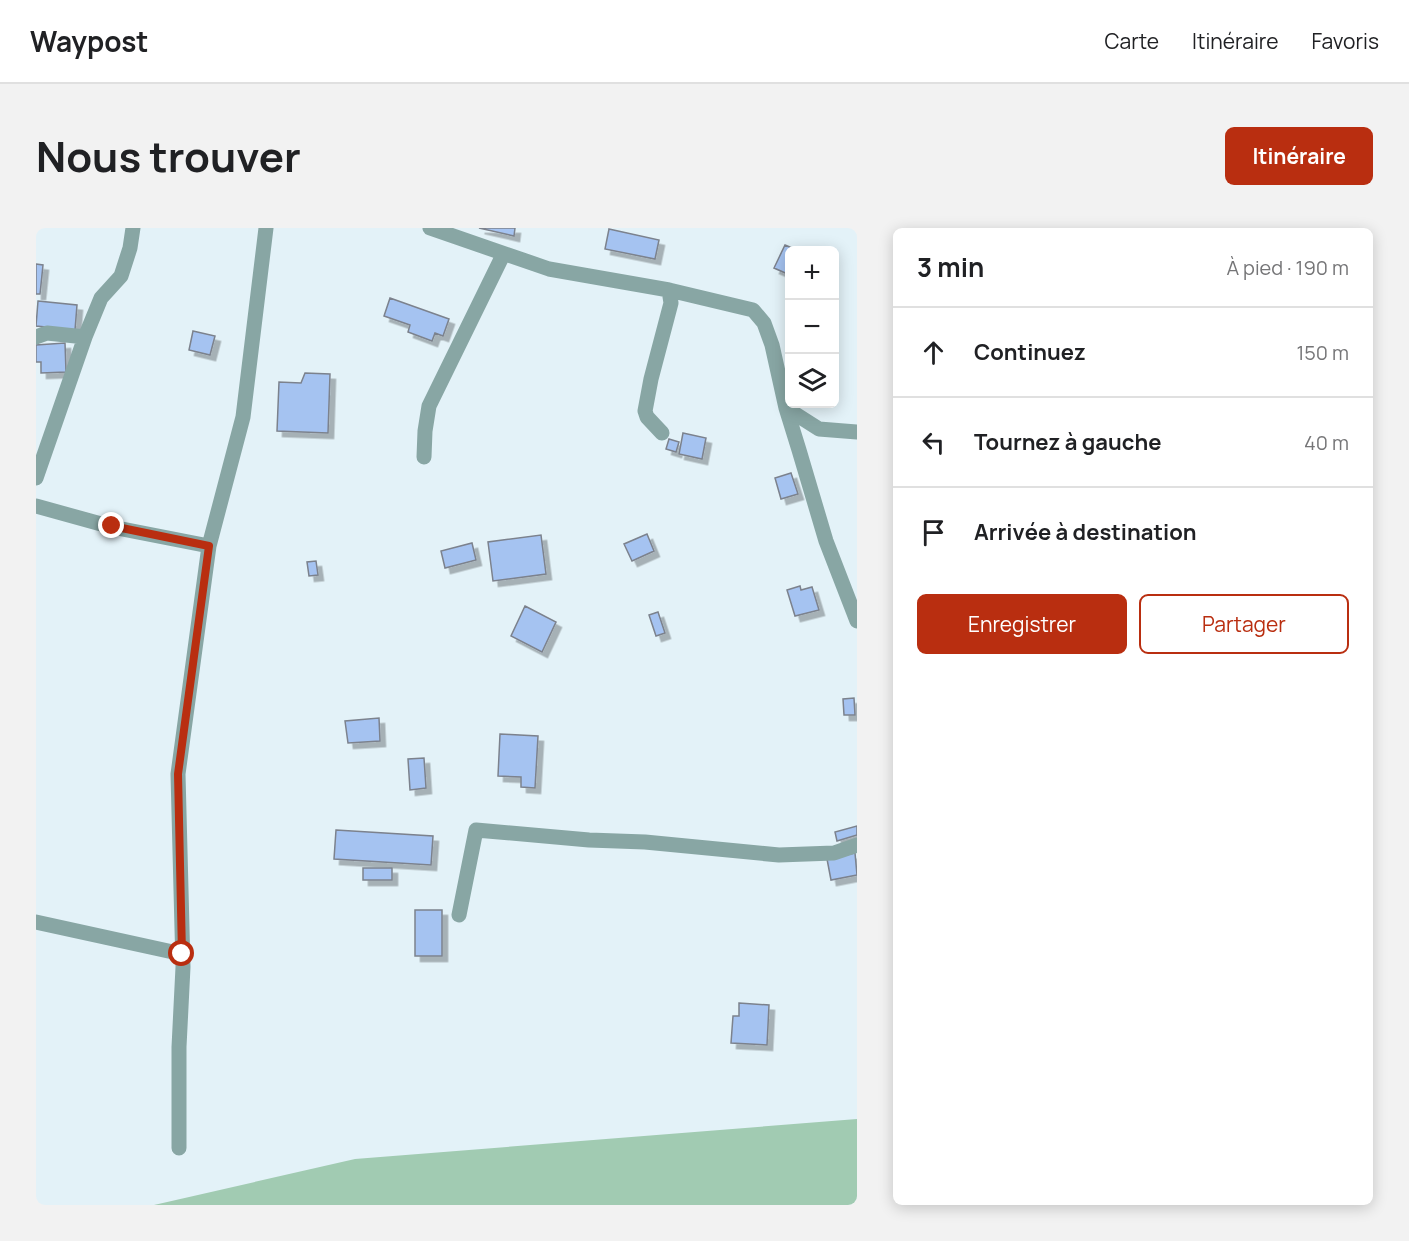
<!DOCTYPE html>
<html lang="fr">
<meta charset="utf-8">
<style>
body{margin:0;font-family:Manrope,sans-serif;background:#f2f2f2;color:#202124}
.controls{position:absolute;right:18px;top:18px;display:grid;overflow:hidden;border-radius:9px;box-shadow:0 3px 15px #0003}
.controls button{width:54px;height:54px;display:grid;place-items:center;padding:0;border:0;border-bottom:2px solid #e0e0e0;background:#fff;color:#202124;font:30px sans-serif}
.stop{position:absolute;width:18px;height:18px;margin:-14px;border:4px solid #b92e10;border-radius:50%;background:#fff}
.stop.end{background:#b92e10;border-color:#fff;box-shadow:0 2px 6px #0008}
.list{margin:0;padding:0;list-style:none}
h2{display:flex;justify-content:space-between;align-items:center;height:78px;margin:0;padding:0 24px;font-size:26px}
h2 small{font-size:20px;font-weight:400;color:#757577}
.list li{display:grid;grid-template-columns:39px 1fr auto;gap:18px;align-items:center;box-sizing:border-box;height:90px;padding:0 24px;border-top:2px solid #e0e0e0}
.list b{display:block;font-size:22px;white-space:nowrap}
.list em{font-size:20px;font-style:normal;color:#757577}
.actions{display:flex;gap:12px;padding:18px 24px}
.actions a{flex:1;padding:14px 0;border:2px solid #b92e10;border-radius:9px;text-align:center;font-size:21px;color:#b92e10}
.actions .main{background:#b92e10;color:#fff}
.icon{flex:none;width:33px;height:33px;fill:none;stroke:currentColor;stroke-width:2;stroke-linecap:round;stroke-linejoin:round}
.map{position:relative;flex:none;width:821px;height:977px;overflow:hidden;border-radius:9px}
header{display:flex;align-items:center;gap:36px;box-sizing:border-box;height:84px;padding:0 30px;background:#fff;border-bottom:2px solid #e0e0e0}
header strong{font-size:28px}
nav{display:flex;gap:33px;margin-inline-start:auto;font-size:21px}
.intro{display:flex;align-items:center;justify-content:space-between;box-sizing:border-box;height:144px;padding:0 36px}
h1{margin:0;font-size:42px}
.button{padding:15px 27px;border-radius:9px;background:#b92e10;color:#fff;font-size:21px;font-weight:700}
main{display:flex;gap:36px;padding:0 36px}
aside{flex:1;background:#fff;border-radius:9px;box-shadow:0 3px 15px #0003}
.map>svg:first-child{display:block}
.green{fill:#a1cbb2}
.building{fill:#a5c3f1;stroke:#7c828d;stroke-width:1.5;filter:url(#shadow)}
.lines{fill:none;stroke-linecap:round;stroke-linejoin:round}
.minor{stroke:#88a6a4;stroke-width:15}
.route{stroke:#b92e10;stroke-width:8}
</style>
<header>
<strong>Waypost</strong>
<nav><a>Carte</a><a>Itinéraire</a><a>Favoris</a></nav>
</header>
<div class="intro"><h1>Nous trouver</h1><a class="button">Itinéraire</a></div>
<main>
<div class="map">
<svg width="821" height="977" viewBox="0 0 821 977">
<defs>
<filter id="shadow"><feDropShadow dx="5.5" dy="5.5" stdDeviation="0" flood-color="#0004"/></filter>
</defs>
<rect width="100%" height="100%" fill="#e3f2f8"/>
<path class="green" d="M 821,891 L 821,977 L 118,977 L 319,931 Z"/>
<path class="building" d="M 443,0 L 479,0 L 478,8 Z
M 573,1 L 623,12 L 619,31 L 569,21 Z
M 749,17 L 761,22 L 754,22 L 754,47 L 738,40 Z
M 0,36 L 7,37 L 4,66 L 0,66 Z
M 354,70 L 413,91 L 407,108 L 399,105 L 396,113 L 372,104 L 374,97 L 348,88 Z
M 2,73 L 41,77 L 39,102 L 0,98 Z
M 157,103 L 179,108 L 174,127 L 153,122 Z
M 29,115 L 30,144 L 5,145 L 5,134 L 0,134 L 0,117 Z
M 269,145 L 294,146 L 292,205 L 241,203 L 243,154 L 265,155 Z
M 647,205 L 670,210 L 666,231 L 643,226 Z
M 633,211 L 643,214 L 640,224 L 630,221 Z
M 755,245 L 762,266 L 745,271 L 739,250 Z
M 611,306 L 618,323 L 596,333 L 588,316 Z
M 505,307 L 510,346 L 457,353 L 452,314 Z
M 436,315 L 440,332 L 409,340 L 405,323 Z
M 280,333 L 282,347 L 273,348 L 271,334 Z
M 764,358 L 765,362 L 776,359 L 783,382 L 759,388 L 751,362 Z
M 489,378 L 520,394 L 506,424 L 475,408 Z
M 622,384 L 629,405 L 620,408 L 613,387 Z
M 818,470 L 819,487 L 808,487 L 807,471 Z
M 343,490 L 344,513 L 312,515 L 309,493 Z
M 464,506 L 502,508 L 499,560 L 485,559 L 485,549 L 462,548 Z
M 388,530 L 390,560 L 374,562 L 372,531 Z
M 821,598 L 821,607 L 801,613 L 799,604 Z
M 300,602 L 397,608 L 395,637 L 298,631 Z
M 819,625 L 821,647 L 795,652 L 791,631 Z
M 327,640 L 356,640 L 356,652 L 327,652 Z
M 379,682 L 406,682 L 406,728 L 379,728 Z
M 703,775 L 733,777 L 731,817 L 695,815 L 697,788 L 703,788 Z"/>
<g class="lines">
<path class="minor" d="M 394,0 L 513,41 L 633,62 L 717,82 L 728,95 L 736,117 L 750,180 L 763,222 L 790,313 L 821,393
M 0,109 L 11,105 L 49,109 L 65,70 L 85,48 L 94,20 L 97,0
M 750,180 L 783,201 L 821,204
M 626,205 L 611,189 L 609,183 L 615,151 L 635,75 L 633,62
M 388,229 L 389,203 L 393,178 L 467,27
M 0,250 L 49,109
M 0,278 L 76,299 L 173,318 L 207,189 L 230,0
M 423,687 L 440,602 L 553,612 L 609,614 L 743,627 L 798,625 L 821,617
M 0,694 L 146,726
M 143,920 L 143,819 L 147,739 L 142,546 L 173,318"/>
</g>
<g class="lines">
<path class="route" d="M 76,298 L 173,318 L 142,546 L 146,726"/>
</g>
</svg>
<div class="controls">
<button>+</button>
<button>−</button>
<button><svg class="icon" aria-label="layers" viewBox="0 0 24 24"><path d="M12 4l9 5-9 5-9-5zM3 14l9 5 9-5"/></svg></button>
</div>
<div class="stop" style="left:146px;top:726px"></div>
<div class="stop end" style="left:76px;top:298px"></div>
</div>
<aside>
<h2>3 min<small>À pied · 190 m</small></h2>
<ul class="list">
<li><svg class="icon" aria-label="ahead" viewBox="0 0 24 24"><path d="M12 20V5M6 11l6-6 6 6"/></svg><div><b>Continuez</b></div><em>150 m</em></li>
<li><svg class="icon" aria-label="left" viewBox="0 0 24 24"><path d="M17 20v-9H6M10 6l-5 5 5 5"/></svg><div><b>Tournez à gauche</b></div><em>40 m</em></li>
<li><svg class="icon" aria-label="arrive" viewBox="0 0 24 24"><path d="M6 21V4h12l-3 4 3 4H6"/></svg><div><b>Arrivée à destination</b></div></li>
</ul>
<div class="actions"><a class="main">Enregistrer</a><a>Partager</a></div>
</aside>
</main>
